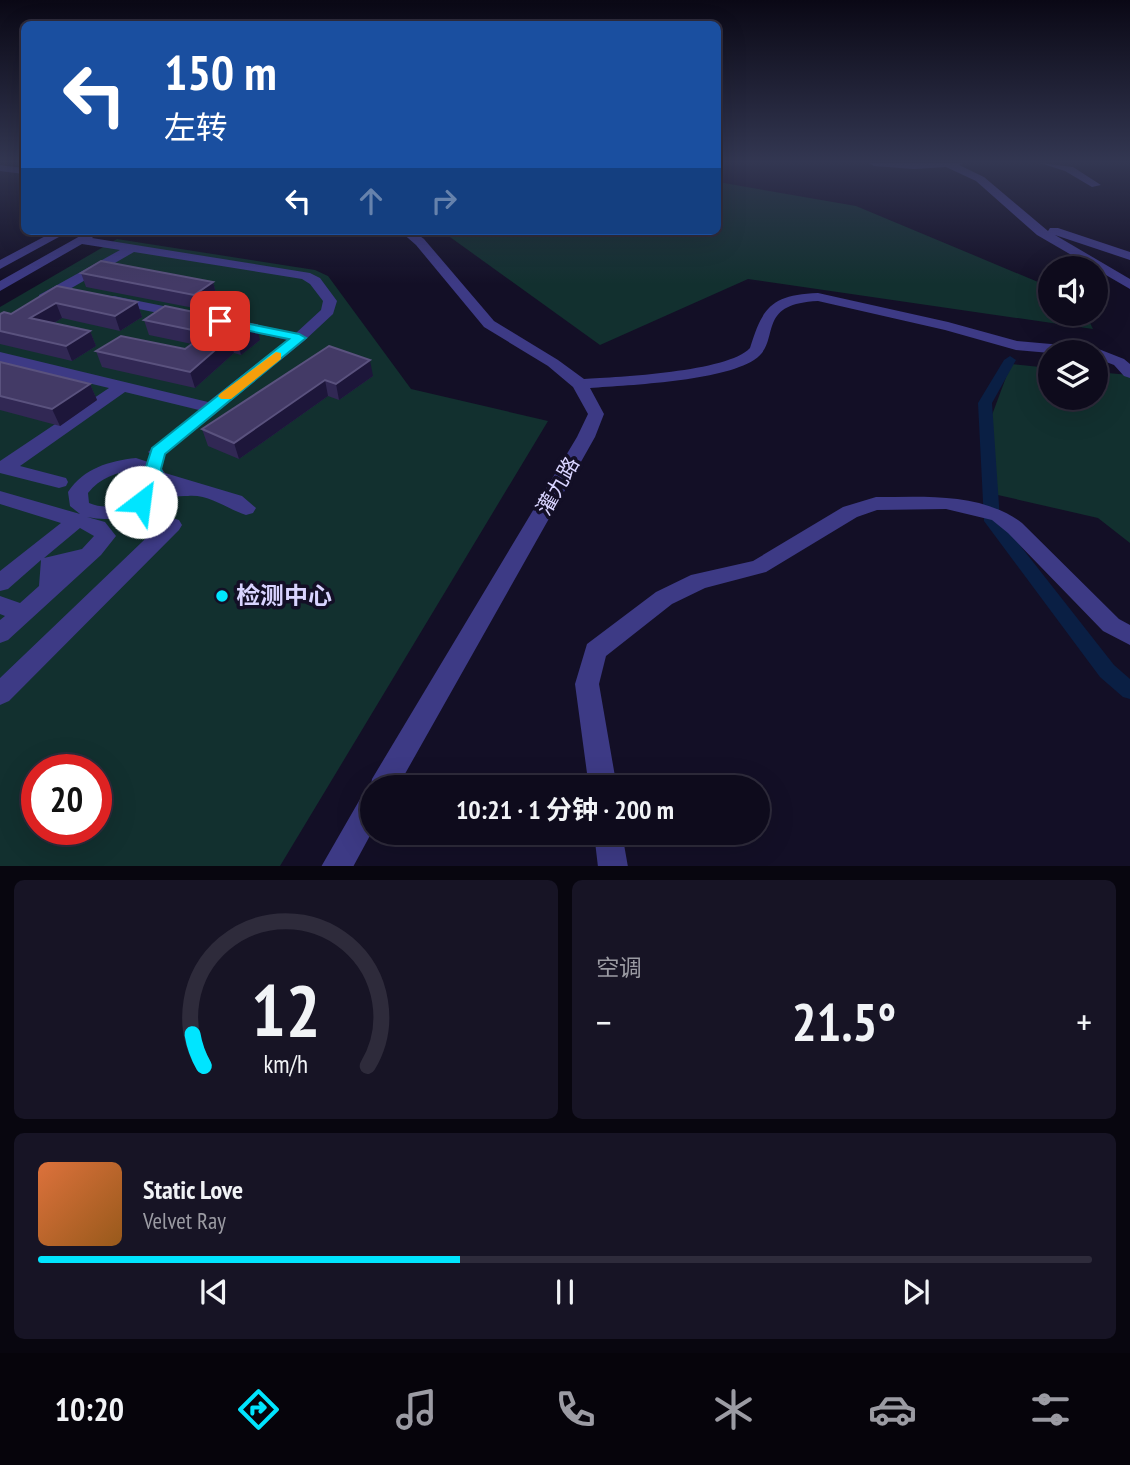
<!DOCTYPE html>
<html lang="zh">
<meta charset="utf-8">
<style>
:root{--surface:#0e0b1c;--page:#171425;--text:#f1f3f6;--muted:#9b9ba3;--line:#2e2b3b;--accent:#00e5ff}
body{margin:0;font-family:"PT Sans Narrow","Noto Sans SC",sans-serif;background:var(--page);color:var(--text);height:100vh;display:flex;flex-direction:column;font-size:26px;white-space:nowrap}
*{box-sizing:border-box;margin:0}
p{font-size:23px;color:var(--muted)}
.icon{flex:none;width:38px;height:38px;fill:none;stroke:currentColor;stroke-width:2;stroke-linecap:round;stroke-linejoin:round}
.map{position:relative;height:866px;overflow:hidden}
.drawer{display:flex;flex-direction:column;gap:14px;padding:14px;background:#08060f;flex:1}
.drawer>*{flex:none}
.guide{position:absolute;left:21px;top:21px;width:700px;height:214px;border-radius:10px;box-shadow:0 7px 28px #0002,0 0 0 2px var(--line);background:#1a4fa0;color:#fff;overflow:hidden}
.controls{position:absolute;left:1038px;top:256px;display:grid;gap:14px}
.controls a{display:grid;place-items:center;width:70px;height:70px;border-radius:50%;background:var(--surface);box-shadow:0 7px 28px #0002,0 0 0 2px var(--line);font-size:35px}
.speed{position:absolute;left:21px;top:754px;display:flex;gap:14px;font-size:35px;font-weight:700;text-align:center}
.speed>*{display:grid;place-content:center;width:91px;height:91px;border-radius:50%;background:var(--surface);box-shadow:0 7px 28px #0002,0 0 0 2px var(--line);line-height:1}
.speed .limit{border:10px solid #d22;background:#fff;color:#111}
.pin{position:absolute;display:grid;place-items:center;width:60px;height:60px;color:#fff;margin:-30px;border-radius:14px;box-shadow:0 4px 10px #0006}
.me{position:absolute;width:77px;margin:-38px;rotate:30deg;stroke-linejoin:round;filter:drop-shadow(0 0 5px #0008)}
.turn{display:flex;align-items:center;gap:24px;height:147px;padding:0 28px;font-size:32px}
.turn .icon{width:91px;height:91px;stroke-width:2.5}
.turn b{display:block;font-size:49px;line-height:60px}
.lanes{display:flex;align-items:center;height:66px;padding:0 28px;background:#0003;justify-content:center;gap:35px;direction:ltr}
.lanes .off{opacity:.35}
.big{font-size:52px;font-weight:700;line-height:1.1}
.drawer .widget{flex:1;display:flex;flex-direction:column;justify-content:center;gap:10px;min-width:0;padding:0 24px;border-radius:10px;background:var(--page)}
.drawer .dial{align-items:center;gap:0}
.dial svg{height:182px;overflow:visible;fill:none;stroke:var(--line);stroke-width:7;stroke-linecap:round;text-anchor:middle}
.dial text{fill:var(--text);stroke:none}
.song{display:flex;align-items:center;gap:21px}
.cover{width:84px;height:84px;border-radius:10px;background:linear-gradient(135deg,hsl(20 70% 55%),hsl(30 70% 35%))}
.played{height:7px;border-radius:4px;background:linear-gradient(90deg,var(--accent) 40%,var(--line) 40%)}
.keys{display:flex;justify-content:space-around;direction:ltr}
.heat{display:flex;justify-content:space-between;align-items:center;font-size:38px;direction:ltr}
.drawer .tiles{flex:1;display:grid;gap:14px;grid-template-columns:1fr 1fr}
.widget:last-child{grid-column:span 2}
.trip{position:absolute;left:360px;top:775px;width:410px;height:70px;border-radius:35px;background:var(--surface);box-shadow:0 7px 28px #0002,0 0 0 2px var(--line);font-weight:700;line-height:70px;text-align:center}
.tabs{display:flex;height:112px;justify-content:space-around;align-items:center;background:#06040b;color:var(--muted)}
.tabs .icon{width:49px;height:49px}
.tabs .active{color:var(--accent)}
.tabs b{font-size:32px;color:var(--text)}
.map>svg:first-child{display:block}
.green{fill:#12302f;fill-rule:evenodd}
.lines{fill:none;stroke-linecap:round;stroke-linejoin:round}
.canal{fill:#0a1f44;fill-rule:evenodd}
.minor{fill:#3d3a85;fill-rule:evenodd}
.wall{fill:#312854}
.shaded-wall{fill:#1d163a}
.building{fill:#433a66;stroke:#5a527e;stroke-width:2}
.route{fill:#00e5ff;stroke:#0095a6;stroke-width:2}
.slow{fill:#f59e0b}
.poi-dot{fill:#00e5ff;stroke:#130f26;stroke-width:2.5}
.labels{text-anchor:middle;stroke-width:7;stroke-linejoin:round;paint-order:stroke}
.street-label{font-size:21px;fill:#d9d4ff;stroke:#130f26}
.near-poi-label{font-size:24px;font-weight:bold;fill:#d9d4ff;stroke:#130f26;text-anchor:start}
</style>
<div class="map">
<svg width="1130" height="867" viewBox="0 0 1130 867">
<rect width="100%" height="100%" fill="#130f26"/>
<path class="green" d="M 718,182 L 856,206 L 1050,287 L 1050,313 L 1085,313 L 1093,329 L 748,279 L 600,345 L 443,232 L 718,231 Z
M 117,239 L 315,270 L 328,276 L 411,389 L 548,421 L 280,866 L 0,866 L 0,307 ZM 37,770 L 96,770 L 96,830 L 37,830 Z
M 1011,364 L 1050,368 L 1050,397 L 1096,397 L 1096,372 L 1130,375 L 1130,543 L 1098,518 L 998,495 L 989,423 Z"/>
<g class="lines">
<path class="canal" d="M 1010,356 L 1016,360 L 992,403 L 1000,520 L 1114,665 L 1130,679 L 1130,699 L 1123,697 L 1100,677 L 984,521 L 978,403 L 1004,360 Z"/>
<path class="minor" d="M 869,163 L 962,163 L 959,165 L 984,177 L 1048,231 L 1050,228 L 1058,228 L 1130,252 L 1130,260 L 1055,235 L 1130,279 L 1130,289 L 1037,235 L 976,181 L 946,167 L 914,169 L 874,166 Z
M 1040,163 L 1073,167 L 1101,185 L 1092,187 L 1065,171 Z
M 0,165 L 24,168 L 24,174 L 0,171 Z
M 55,231 L 70,231 L 0,269 L 0,260 Z
M 89,231 L 95,235 L 92,238 L 310,273 L 320,278 L 337,301 L 333,314 L 304,341 L 163,456 L 157,458 L 148,452 L 199,410 L 125,392 L 20,466 L 66,478 L 68,482 L 66,486 L 59,488 L 0,473 L 0,461 L 109,388 L 0,362 L 0,352 L 208,402 L 287,340 L 229,327 L 227,324 L 229,321 L 234,320 L 296,333 L 321,310 L 323,301 L 310,284 L 302,279 L 134,252 L 49,301 L 39,301 L 39,295 L 120,250 L 82,244 L 0,291 L 0,281 Z
M 400,231 L 413,231 L 424,239 L 494,321 L 558,360 L 584,379 C 618,377 728,372 750,348 C 763,306 772,295 818,293 L 948,322 L 1017,341 L 1096,348 L 1124,359 L 1130,364 L 1130,378 L 1124,376 L 1114,365 L 1096,358 L 1096,352 L 1050,353 L 1016,350 L 945,330 L 818,301 C 753,304 783,342 754,360 C 721,381 631,385 590,388 L 604,414 L 595,437 L 397,788 L 373,788 L 373,830 L 353,867 L 321,867 L 363,794 L 370,791 L 372,779 L 577,437 L 588,414 L 573,387 L 548,366 L 484,327 L 416,245 Z
M 114,296 L 183,310 L 190,314 L 183,318 L 109,303 L 109,297 Z
M 136,458 L 160,466 L 165,473 L 242,496 L 256,508 L 253,513 L 246,515 C 227,509 209,494 188,496 C 179,496 163,497 155,501 C 131,514 117,523 87,517 L 105,522 L 116,536 L 101,555 L 8,640 L 0,643 L 0,620 L 5,616 L 0,614 L 0,596 L 20,603 L 39,586 L 41,560 L 8,589 L 0,591 L 0,571 L 61,523 L 0,504 L 0,491 L 80,514 L 70,506 L 68,492 C 84,468 109,461 136,458 ZM 135,470 L 149,477 C 142,501 112,513 89,503 L 88,493 C 100,478 116,472 135,470 ZM 80,528 L 94,536 L 82,549 L 44,558 Z
M 876,497 C 925,497 981,492 1022,523 L 1119,619 L 1130,625 L 1130,645 L 1103,631 L 1008,533 L 992,520 L 946,509 L 877,510 L 857,517 L 766,572 L 705,588 L 672,604 L 606,656 L 599,684 L 617,788 L 589,788 L 575,684 L 587,644 L 656,592 L 691,575 L 753,561 L 843,507 Z
M 172,518 L 179,520 L 182,525 L 179,530 L 9,701 L 0,705 L 0,678 L 165,520 Z
M 594,833 L 622,833 L 628,867 L 598,867 Z"/>
</g>
<path class="wall" d="M 81,273 L 213,282 L 217,297 L 199,309 L 86,287 Z
M 57,286 L 137,302 L 142,317 L 120,331 L 62,318 L 54,323 L 90,331 L 96,346 L 72,361 L 0,344 L 0,314 L 11,314 Z
M 144,320 L 260,340 L 241,355 L 234,353 L 195,388 L 102,367 L 96,351 L 185,349 L 192,344 L 149,335 Z
M 329,346 L 373,376 L 339,400 L 328,396 L 239,459 L 208,446 L 202,429 Z
M 0,362 L 90,384 L 97,400 L 60,426 L 0,410 Z"/>
<path class="shaded-wall" d="M 213,282 L 217,297 L 199,309 L 194,295 Z
M 137,302 L 142,317 L 120,331 L 115,316 Z
M 56,303 L 62,318 L 37,333 L 30,318 Z
M 256,325 L 260,340 L 241,355 L 237,339 Z
M 90,331 L 96,346 L 72,361 L 66,346 Z
M 229,338 L 234,353 L 195,388 L 190,372 Z
M 370,360 L 373,376 L 339,400 L 336,384 Z
M 325,380 L 328,396 L 239,459 L 234,443 Z
M 90,384 L 97,400 L 60,426 L 52,409 Z"/>
<path class="building" d="M 101,261 L 213,282 L 194,295 L 81,273 Z
M 57,286 L 137,302 L 115,316 L 56,303 L 30,318 L 90,331 L 66,346 L 0,331 L 0,314 L 4,312 L 11,314 Z
M 165,306 L 256,325 L 237,339 L 229,338 L 190,372 L 96,351 L 121,336 L 185,349 L 207,333 L 144,320 Z
M 329,346 L 370,360 L 336,384 L 325,380 L 234,443 L 202,429 Z
M 0,362 L 90,384 L 52,409 L 0,396 Z"/>
<linearGradient id="sky" x2="0" y2="1"><stop stop-color="#0a0815"/><stop offset="0.57" stop-color="#333752"/><stop offset="1" stop-color="#333752" stop-opacity="0"/></linearGradient>
<rect width="1130" height="284" fill="url(#sky)"/>
<path class="route" d="M 220,318 L 299,334 L 306,338 L 165,454 L 161,469 L 166,483 L 147,506 L 135,506 L 132,502 L 149,482 L 145,470 L 152,448 L 289,339 L 215,324 L 215,319 Z"/>
<path class="slow" d="M 276,352 L 281,353 L 281,359 L 231,399 L 221,399 L 218,396 L 221,393 Z"/>
<circle class="poi-dot" cx="222" cy="596" r="7"/>
<g class="labels">
<g class="street-label">
<text transform="translate(558 486) rotate(-60)" y="7">灌九路</text>
</g>
<g class="near-poi-label">
<text x="236" y="604">检测中心</text>
</g>
</g>
</svg>
<div class="controls">
<a><svg class="icon" aria-label="sound" viewBox="0 0 24 24"><path d="M4 9h4l5-4v14l-5-4H4zM17 9q2 3 0 6"/></svg></a>
<a><svg class="icon" aria-label="layers" viewBox="0 0 24 24"><path d="M12 4l9 5-9 5-9-5zM3 14l9 5 9-5"/></svg></a>
</div>
<div class="speed"><div class="limit">20</div></div>
<div class="pin" style="left:220px;top:321px;background:#d93025"><svg class="icon" aria-label="arrive" viewBox="0 0 24 24"><path d="M6 21V4h12l-3 4 3 4H6"/></svg></div>
<svg class="me" style="left:141px;top:502px" viewBox="-20 -20 40 40"><circle r="19" fill="#fff"/><path d="M0-13L10 11 0 6-10 11z" fill="#00e5ff"/></svg>
<div class="trip">10:21 · 1 分钟 · 200 m</div>
<div class="guide">
<div class="turn"><svg class="icon" aria-label="left" viewBox="0 0 24 24"><path d="M17 20v-9H6M10 6l-5 5 5 5"/></svg><div><b>150 m</b>左转</div></div>
<div class="lanes"><svg class="icon" aria-label="left" viewBox="0 0 24 24"><path d="M17 20v-9H6M10 6l-5 5 5 5"/></svg><svg class="icon off" aria-label="ahead" viewBox="0 0 24 24"><path d="M12 20V5M6 11l6-6 6 6"/></svg><svg class="icon off" aria-label="right" viewBox="0 0 24 24"><path d="M7 20v-9h11M14 6l5 5-5 5"/></svg></div>
</div>
</div>
<section class="drawer">
<div class="tiles">
<div class="widget dial"><svg viewBox="0 0 100 80">
<path d="M14 69A42 42 0 1 1 86 69"/>
<path d="M14 69A42 42 0 0 1 9 55" stroke="#00e5ff"/>
<text x="50" y="56" font-size="32" font-weight="700">12</text>
<text x="50" y="72" font-size="11">km/h</text>
</svg></div>
<div class="widget"><p>空调</p>
<div class="heat"><a>−</a><b class="big">21.5°</b><a>+</a></div>
</div>
<div class="widget">
<div class="song"><i class="cover"></i><div><b>Static Love</b><p>Velvet Ray</p></div></div>
<div class="played"></div>
<div class="keys"><svg class="icon" aria-label="previous" viewBox="0 0 24 24"><path d="M18 5L8 12l10 7zM5 5v14"/></svg><svg class="icon" aria-label="pause" viewBox="0 0 24 24"><path d="M8 5v14M16 5v14"/></svg><svg class="icon" aria-label="next" viewBox="0 0 24 24"><path d="M6 5l10 7-10 7zM19 5v14"/></svg></div>
</div>
</div>
</section>
<nav class="tabs">
<b>10:20</b>
<svg class="icon active" aria-label="directions" viewBox="0 0 24 24"><path d="M12 3l9 9-9 9-9-9zM9 14v-3h6M13 9l2 2-2 2"/></svg>
<svg class="icon" aria-label="music" viewBox="0 0 24 24"><path d="M9 18V5l10-2v13"/><circle cx="6" cy="18" r="3"/><circle cx="16" cy="16" r="3"/></svg>
<svg class="icon" aria-label="phone" viewBox="0 0 24 24"><path d="M5 4h4l2 5-3 2q2 4 5 5l2-3 5 2v4C11 20 4 13 5 4z"/></svg>
<svg class="icon" aria-label="climate" viewBox="0 0 24 24"><path d="M12 3v18M4 7l16 10M4 17L20 7"/></svg>
<svg class="icon" aria-label="car" viewBox="0 0 24 24"><path d="M5 17H2v-5l4-1 3-4h7l3 4 3 1v5h-3M9 17h6M6 11h13"/><circle cx="7" cy="17" r="2"/><circle cx="17" cy="17" r="2"/></svg>
<svg class="icon" aria-label="filters" viewBox="0 0 24 24"><path d="M4 7h16M4 17h16"/><circle cx="9" cy="7" r="2"/><circle cx="15" cy="17" r="2"/></svg>
</nav>
